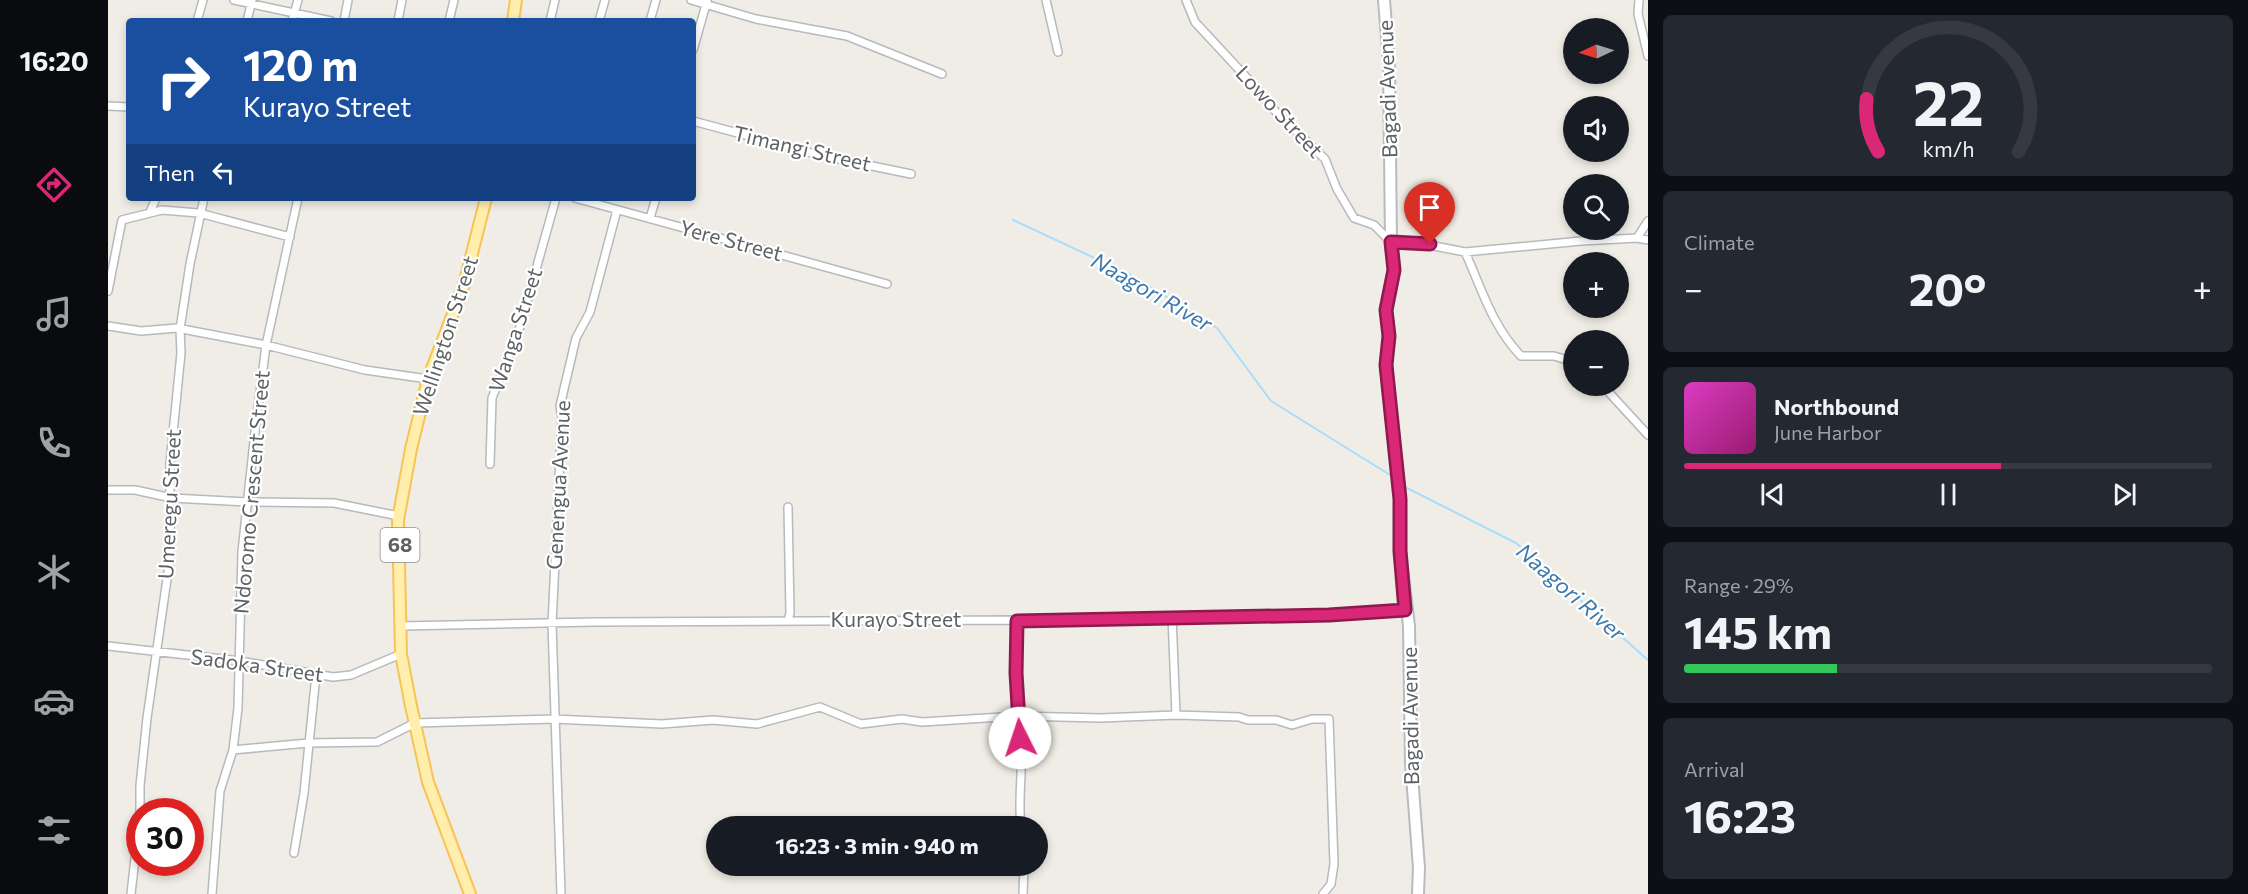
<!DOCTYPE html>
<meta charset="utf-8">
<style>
:root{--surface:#171b24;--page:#242831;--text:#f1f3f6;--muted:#9ea1a6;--line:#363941;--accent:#db2777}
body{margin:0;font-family:Commissioner,sans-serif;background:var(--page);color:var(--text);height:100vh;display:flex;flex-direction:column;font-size:22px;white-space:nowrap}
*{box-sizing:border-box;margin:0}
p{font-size:20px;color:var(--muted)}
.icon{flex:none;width:33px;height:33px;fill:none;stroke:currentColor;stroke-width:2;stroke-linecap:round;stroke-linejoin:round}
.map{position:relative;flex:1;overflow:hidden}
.drawer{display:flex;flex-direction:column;gap:15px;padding:15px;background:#0d0f14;width:600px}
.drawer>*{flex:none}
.guide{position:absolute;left:18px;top:18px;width:570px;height:183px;border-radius:6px;box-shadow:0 3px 9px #0003;background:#1a4fa0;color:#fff;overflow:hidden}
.needle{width:39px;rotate:266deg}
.buttons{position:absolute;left:1455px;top:18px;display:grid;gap:12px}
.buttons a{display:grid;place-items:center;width:66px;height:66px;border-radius:50%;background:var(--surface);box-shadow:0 3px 9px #0003;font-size:30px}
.speed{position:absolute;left:18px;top:798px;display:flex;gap:12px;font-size:30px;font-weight:700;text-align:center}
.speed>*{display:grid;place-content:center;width:78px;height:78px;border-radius:50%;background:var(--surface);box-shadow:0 3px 9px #0003;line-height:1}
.speed .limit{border:9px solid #d22;background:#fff;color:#111}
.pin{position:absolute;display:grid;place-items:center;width:51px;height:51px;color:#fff;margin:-62px -26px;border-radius:50% 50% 50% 0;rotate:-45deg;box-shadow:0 0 6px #0007}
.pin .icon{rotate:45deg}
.me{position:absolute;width:66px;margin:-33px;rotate:356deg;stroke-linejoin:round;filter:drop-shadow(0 0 4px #0008)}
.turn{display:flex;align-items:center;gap:21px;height:126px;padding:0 18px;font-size:27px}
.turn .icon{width:78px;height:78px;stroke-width:2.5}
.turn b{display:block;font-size:42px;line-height:51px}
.then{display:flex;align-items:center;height:57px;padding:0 18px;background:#0003;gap:12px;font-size:22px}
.big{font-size:45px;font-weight:700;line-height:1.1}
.drawer .widget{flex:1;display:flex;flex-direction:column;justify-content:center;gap:9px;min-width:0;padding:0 21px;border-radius:9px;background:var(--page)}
.drawer .dial{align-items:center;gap:0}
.dial svg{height:156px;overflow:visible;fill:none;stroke:var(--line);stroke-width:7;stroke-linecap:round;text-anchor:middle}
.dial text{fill:var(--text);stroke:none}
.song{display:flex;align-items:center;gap:18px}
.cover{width:72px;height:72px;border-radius:9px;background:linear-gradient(135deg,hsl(310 70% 55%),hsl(320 70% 35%))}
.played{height:6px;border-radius:3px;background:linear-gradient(90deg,var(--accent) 60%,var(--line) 60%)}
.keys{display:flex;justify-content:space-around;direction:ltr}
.heat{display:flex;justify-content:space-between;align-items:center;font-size:33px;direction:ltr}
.charge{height:9px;border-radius:4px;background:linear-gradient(90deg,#34c759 29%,var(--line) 0)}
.trip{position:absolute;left:598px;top:816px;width:342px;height:60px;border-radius:30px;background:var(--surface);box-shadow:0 3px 9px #0003;font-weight:700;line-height:60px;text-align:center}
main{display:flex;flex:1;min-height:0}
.tab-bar{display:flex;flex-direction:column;width:108px;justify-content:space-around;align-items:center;background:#090b0e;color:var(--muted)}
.tab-bar .icon{width:42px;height:42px}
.tab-bar .active{color:var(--accent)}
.tab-bar b{font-size:27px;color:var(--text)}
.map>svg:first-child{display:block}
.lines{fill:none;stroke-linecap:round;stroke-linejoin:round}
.stream{stroke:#a7ddff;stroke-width:2}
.street-casing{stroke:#b6b9bd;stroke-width:10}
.secondary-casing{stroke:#b7bbc0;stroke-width:14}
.primary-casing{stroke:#f7c358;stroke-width:14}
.street{stroke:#fff;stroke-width:7}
.secondary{stroke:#fff;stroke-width:10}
.primary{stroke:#ffeeac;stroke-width:10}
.route-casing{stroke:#8e194d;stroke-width:15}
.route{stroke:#db2777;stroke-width:10}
.labels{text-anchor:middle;stroke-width:4.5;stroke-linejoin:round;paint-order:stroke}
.shield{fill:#fff;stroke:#8e9195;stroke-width:1.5}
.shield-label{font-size:20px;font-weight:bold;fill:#5d6267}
.street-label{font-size:21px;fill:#5d6267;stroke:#fff}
.water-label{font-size:22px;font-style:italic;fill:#3c79ad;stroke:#fff}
</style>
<main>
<nav class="tab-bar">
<b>16:20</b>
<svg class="icon active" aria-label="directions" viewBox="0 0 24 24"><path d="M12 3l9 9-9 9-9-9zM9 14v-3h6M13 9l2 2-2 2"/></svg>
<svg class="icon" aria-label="music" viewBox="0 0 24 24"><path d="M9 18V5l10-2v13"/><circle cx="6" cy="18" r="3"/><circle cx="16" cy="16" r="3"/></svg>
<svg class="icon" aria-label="phone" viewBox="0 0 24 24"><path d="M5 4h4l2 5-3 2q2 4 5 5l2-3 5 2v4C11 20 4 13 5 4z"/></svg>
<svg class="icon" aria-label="climate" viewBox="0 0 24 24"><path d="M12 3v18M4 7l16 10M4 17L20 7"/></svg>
<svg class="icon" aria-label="car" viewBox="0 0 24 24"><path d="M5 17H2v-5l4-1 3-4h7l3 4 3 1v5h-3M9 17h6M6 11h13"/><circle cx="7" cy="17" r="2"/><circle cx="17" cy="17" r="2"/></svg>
<svg class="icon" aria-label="filters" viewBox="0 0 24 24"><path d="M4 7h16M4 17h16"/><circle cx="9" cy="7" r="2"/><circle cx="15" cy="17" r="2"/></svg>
</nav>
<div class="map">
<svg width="1540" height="894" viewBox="0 0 1540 894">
<rect width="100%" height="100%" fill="#f0ede6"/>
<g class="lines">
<path class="stream" d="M 905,220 L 1021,274 L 1109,328 L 1163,401 L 1287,478
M 1295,486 L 1408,543 L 1540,660"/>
<defs>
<path id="street" d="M 126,0 L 223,21
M 583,0 L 648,19 L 739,36 L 834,74
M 938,0 L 950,52
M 1078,0 L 1087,22 L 1151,91 L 1160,104 L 1217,159 L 1229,189 L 1246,218 L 1266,225 L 1283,242 L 1321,245 L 1357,252 L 1473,241 L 1529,238 L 1540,240
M 1531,0 L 1530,14 L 1540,56
M 89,21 L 95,0
M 139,21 L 144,0
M 184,21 L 190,0
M 236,21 L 240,0
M 290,21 L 294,0
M 341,21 L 346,0
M 442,21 L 447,0
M 491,21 L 497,0
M 542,21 L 548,0
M 585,50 L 599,1
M 0,106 L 21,107
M 585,121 L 711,155 L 803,174
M 467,198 L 779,284
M 42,212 L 48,198
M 542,218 L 548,198
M 1529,238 L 1540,221
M 1357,252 C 1374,289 1384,326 1413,356 L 1446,356 L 1466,362
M 0,291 L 14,220 L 54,210 L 91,213 L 182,237
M 0,326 L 33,331 L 69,328 L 158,345 L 257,370 L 320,379
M 1495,386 L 1540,435
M 382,464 L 384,398 L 411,330 L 448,198
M 0,490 L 27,490 L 64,498 L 139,502 L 226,503 L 291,516
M 909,620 C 908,666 911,711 913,757 C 914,781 910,801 913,826
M 680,621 L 682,613 L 680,507
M 293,626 L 487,622 L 909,620 L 1221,615 L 1297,610
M 0,646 L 132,661 L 225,677 L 243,675 L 293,654
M 1068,715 L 1131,717 L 1140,720 L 1168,720 L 1184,725 L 1204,719 L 1221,719 L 1226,864 L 1223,884 L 1215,894
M 125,750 L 200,743 L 269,742 L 307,723 L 446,719 L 554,724 L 605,720 L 649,724 L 712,707 L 753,724 L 794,719 L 814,722 L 910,716 L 992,718 L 1068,715 L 1064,616
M 32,812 L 32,786 L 39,718 L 62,558 L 62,463 L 73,353 L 72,329 L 82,264 L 96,198
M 186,853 L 196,793 L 208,675
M 23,894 L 32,814
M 104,894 L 112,791 L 125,750 L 130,708 L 134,552 L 147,432 L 158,345 L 190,198
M 453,894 L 444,624 L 454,417 L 452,406 L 468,338 L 482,312 L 509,210
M 915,894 L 916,866"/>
<path id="secondary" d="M 1276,0 L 1281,63 L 1283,242 L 1286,270 L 1278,310 L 1281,336 L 1278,365 L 1292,499 L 1292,551 L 1301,626 L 1303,762 L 1311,868 L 1310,894"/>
<path id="primary" d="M 405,21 L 408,0
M 362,894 L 320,782 L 303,706 L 293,654 L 290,520 L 303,449 L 320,379 L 356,285 L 378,198"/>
</defs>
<use href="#street" class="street-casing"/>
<use href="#secondary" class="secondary-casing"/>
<use href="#primary" class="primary-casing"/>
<use href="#street" class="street"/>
<use href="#secondary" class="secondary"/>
<use href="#primary" class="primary"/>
</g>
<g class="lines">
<defs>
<path id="route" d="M 912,738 L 908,673 L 909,621 L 1221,615 L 1297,610 L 1292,551 L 1292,499 L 1278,365 L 1281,336 L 1278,310 L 1286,270 L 1283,242 L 1322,244"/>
</defs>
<use href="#route" class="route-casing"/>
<use href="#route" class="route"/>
</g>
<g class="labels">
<rect class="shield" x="272.5" y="528" width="39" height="34" rx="4.5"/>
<g class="shield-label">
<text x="292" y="552">68</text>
</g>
<g class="street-label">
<text transform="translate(1280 89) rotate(-92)" y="7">Bagadi Avenue</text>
<text transform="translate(1171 112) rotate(47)" y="7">Lowo Street</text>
<text transform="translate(694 149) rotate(13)" y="7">Timangi Street</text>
<text transform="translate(623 241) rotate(15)" y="7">Yere Street</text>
<text transform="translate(408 330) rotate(-72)" y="7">Wanga Street</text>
<text transform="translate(338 336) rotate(-72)" y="7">Wellington Street</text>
<text transform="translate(451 485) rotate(-87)" y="7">Genengua Avenue</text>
<text transform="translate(144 492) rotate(-85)" y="7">Ndoromo Crescent Street</text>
<text transform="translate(62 504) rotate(-87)" y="7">Umeregu Street</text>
<text x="788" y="627">Kurayo Street</text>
<text transform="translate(149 666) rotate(8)" y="7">Sadoka Street</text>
<text transform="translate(1303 716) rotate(-91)" y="7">Bagadi Avenue</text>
</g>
<g class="water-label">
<text transform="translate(1044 292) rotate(30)" y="8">Naagori River</text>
<text transform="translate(1463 592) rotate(41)" y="8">Naagori River</text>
</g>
</g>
</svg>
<div class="buttons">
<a><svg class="needle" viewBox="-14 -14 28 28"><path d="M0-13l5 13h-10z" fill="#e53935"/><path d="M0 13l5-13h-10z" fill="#9ea1a6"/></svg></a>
<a><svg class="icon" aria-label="sound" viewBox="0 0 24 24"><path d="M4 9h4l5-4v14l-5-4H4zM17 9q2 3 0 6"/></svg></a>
<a><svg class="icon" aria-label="search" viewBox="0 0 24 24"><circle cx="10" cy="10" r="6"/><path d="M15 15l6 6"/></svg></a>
<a>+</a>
<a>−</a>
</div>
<div class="speed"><div class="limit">30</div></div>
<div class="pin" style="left:1322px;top:244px;background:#d93025"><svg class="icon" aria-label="arrive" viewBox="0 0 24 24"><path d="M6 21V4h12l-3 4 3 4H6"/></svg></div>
<svg class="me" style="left:912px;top:738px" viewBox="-20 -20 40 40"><circle r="19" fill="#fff"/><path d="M0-13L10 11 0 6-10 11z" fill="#db2777"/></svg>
<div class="trip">16:23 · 3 min · 940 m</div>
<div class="guide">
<div class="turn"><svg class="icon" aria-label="right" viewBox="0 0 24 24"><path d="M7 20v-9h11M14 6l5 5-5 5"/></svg><div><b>120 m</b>Kurayo Street</div></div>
<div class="then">Then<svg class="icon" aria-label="left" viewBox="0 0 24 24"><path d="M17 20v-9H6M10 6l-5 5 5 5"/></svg></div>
</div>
</div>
<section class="drawer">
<div class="widget dial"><svg viewBox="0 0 100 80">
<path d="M14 69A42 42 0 1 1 86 69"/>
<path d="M14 69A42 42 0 0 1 8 42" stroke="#db2777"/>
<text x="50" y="56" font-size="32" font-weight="700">22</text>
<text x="50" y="72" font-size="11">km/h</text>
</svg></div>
<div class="widget"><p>Climate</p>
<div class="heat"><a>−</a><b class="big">20°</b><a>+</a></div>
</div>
<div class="widget">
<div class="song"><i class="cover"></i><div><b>Northbound</b><p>June Harbor</p></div></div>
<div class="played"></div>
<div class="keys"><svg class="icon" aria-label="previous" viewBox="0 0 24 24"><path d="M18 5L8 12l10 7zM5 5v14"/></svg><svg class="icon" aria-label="pause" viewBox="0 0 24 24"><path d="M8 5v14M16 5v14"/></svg><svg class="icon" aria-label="next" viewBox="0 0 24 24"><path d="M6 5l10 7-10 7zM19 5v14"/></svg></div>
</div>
<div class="widget"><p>Range · 29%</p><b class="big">145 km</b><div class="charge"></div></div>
<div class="widget"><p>Arrival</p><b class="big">16:23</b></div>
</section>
</main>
